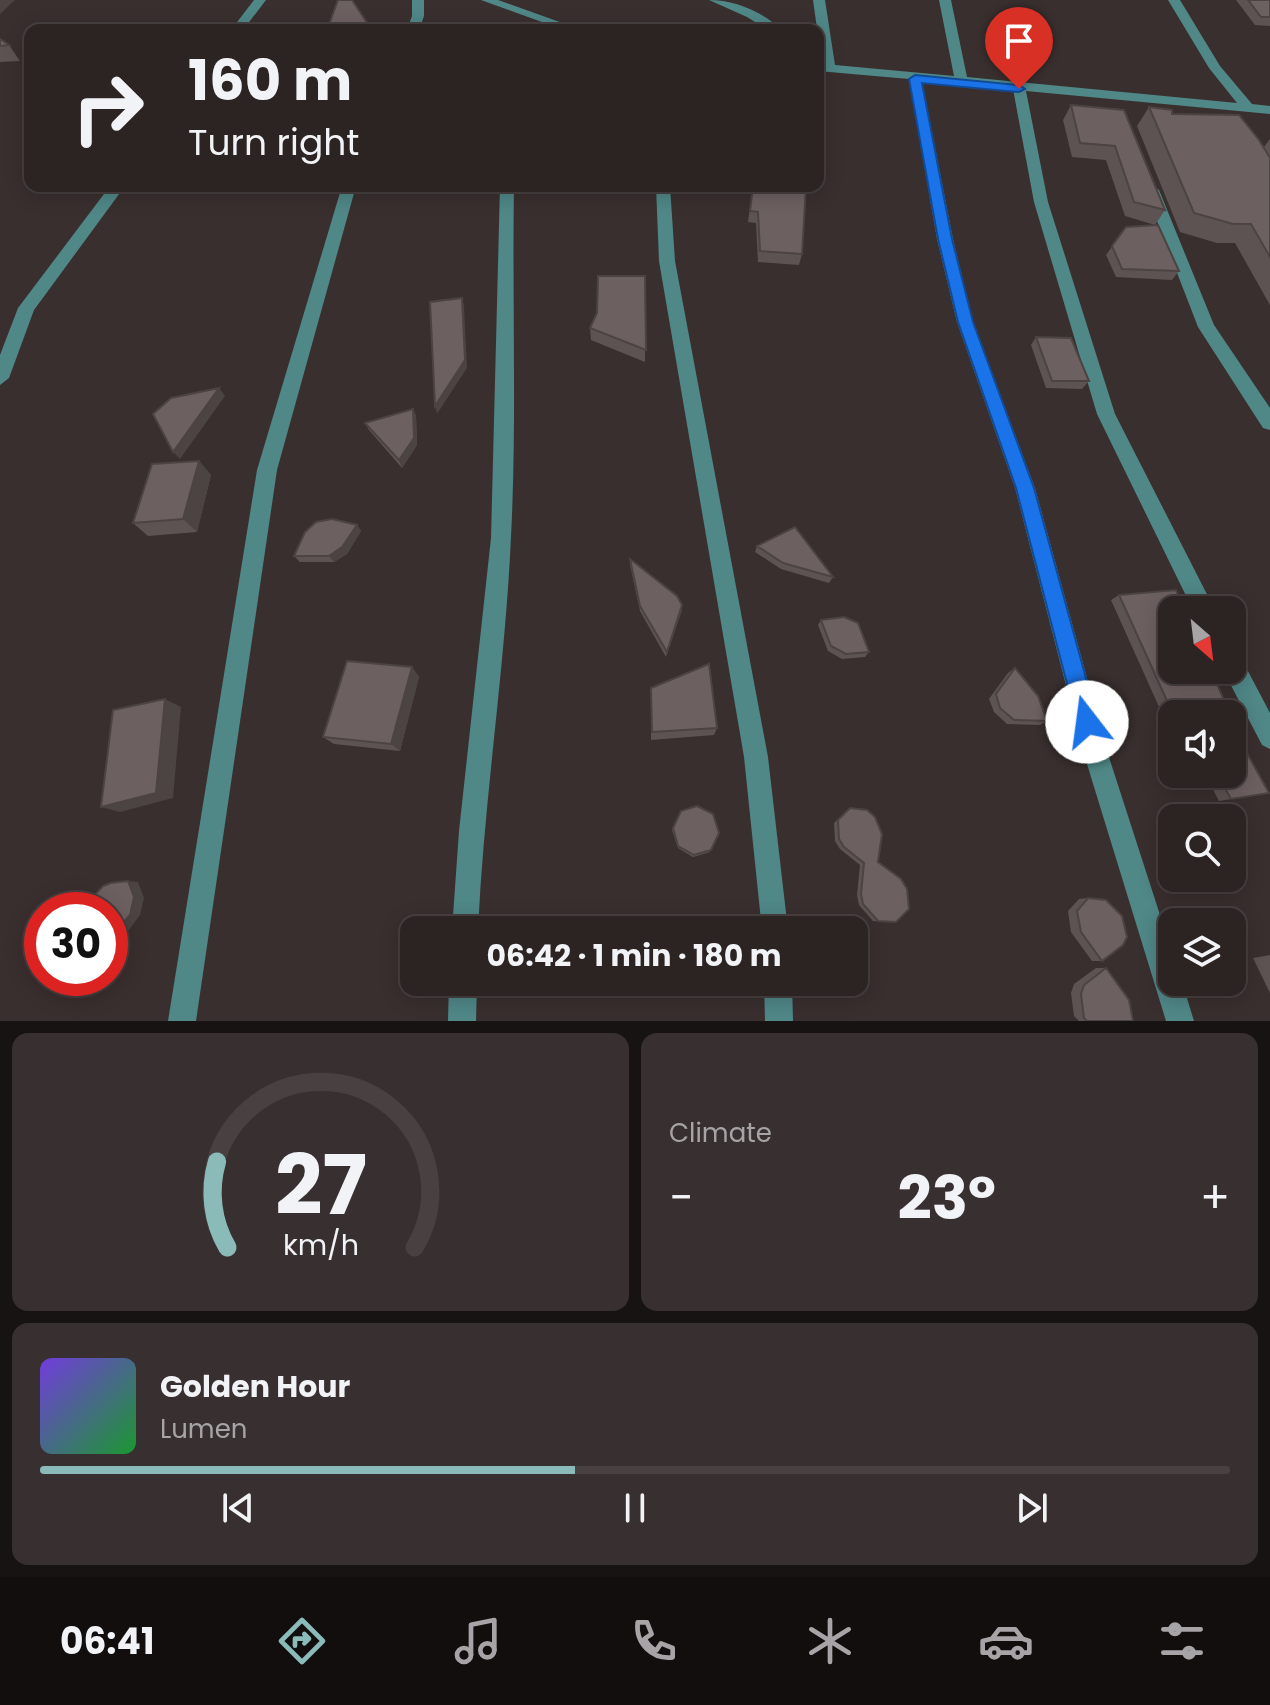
<!DOCTYPE html>
<meta charset="utf-8">
<style>
:root{--surface:#2c2323;--page:#382f30;--text:#f1f3f6;--muted:#a6a4a6;--line:#484041;--accent:#8bbbb9}
body{margin:0;font-family:Poppins,sans-serif;background:var(--page);color:var(--text);height:100vh;display:flex;flex-direction:column;font-size:30px;white-space:nowrap}
*{box-sizing:border-box;margin:0}
p{font-size:26px;color:var(--muted)}
.icon{flex:none;width:44px;height:44px;fill:none;stroke:currentColor;stroke-width:2;stroke-linecap:round;stroke-linejoin:round}
.map{position:relative;height:1021px;overflow:hidden}
.side{display:flex;flex-direction:column;gap:12px;padding:12px;background:#181313;flex:1}
.side>*{flex:none}
.top-card{position:absolute;left:24px;top:24px;width:800px;height:168px;border-radius:16px;box-shadow:0 4px 20px #0003,0 0 0 2px var(--line);background:#2c2323;color:var(--text);overflow:hidden}
.needle{width:52px;rotate:152deg}
.tools{position:absolute;left:1158px;top:596px;display:grid;gap:16px}
.tools a{display:grid;place-items:center;width:88px;height:88px;border-radius:16px;background:var(--surface);box-shadow:0 4px 20px #0003,0 0 0 2px var(--line);font-size:40px}
.speed{position:absolute;left:24px;top:892px;display:flex;gap:16px;font-size:40px;font-weight:700;text-align:center}
.speed>*{display:grid;place-content:center;width:104px;height:104px;border-radius:50%;background:var(--surface);box-shadow:0 4px 20px #0003,0 0 0 2px var(--line);line-height:1}
.speed .limit{border:12px solid #d22;background:#fff;color:#111}
.pin{position:absolute;display:grid;place-items:center;width:68px;height:68px;color:#fff;margin:-82px -34px;border-radius:50% 50% 50% 0;rotate:-45deg;box-shadow:0 0 8px #0007}
.pin .icon{rotate:45deg}
.me{position:absolute;width:88px;margin:-44px;rotate:345deg;stroke-linejoin:round;filter:drop-shadow(0 0 6px #0008)}
.turn{display:flex;align-items:center;gap:28px;height:168px;padding:0 32px;font-size:36px}
.turn .icon{width:104px;height:104px;stroke-width:2.5}
.turn b{display:block;font-size:56px;line-height:68px}
.big{font-size:60px;font-weight:700;line-height:1.1}
.side .card{flex:1;display:flex;flex-direction:column;justify-content:center;gap:12px;min-width:0;padding:0 28px;border-radius:16px;background:var(--page)}
.side .dial{align-items:center;gap:0}
.dial svg{height:208px;overflow:visible;fill:none;stroke:var(--line);stroke-width:7;stroke-linecap:round;text-anchor:middle}
.dial text{fill:var(--text);stroke:none}
.song{display:flex;align-items:center;gap:24px}
.cover{width:96px;height:96px;border-radius:12px;background:linear-gradient(135deg,hsl(260 70% 55%),hsl(130 70% 35%))}
.played{height:8px;border-radius:4px;background:linear-gradient(90deg,var(--accent) 45%,var(--line) 45%)}
.keys{display:flex;justify-content:space-around;direction:ltr}
.heat{display:flex;justify-content:space-between;align-items:center;font-size:44px;direction:ltr}
.side .tiles{flex:1;display:grid;gap:12px;grid-template-columns:1fr 1fr}
.card:last-child{grid-column:span 2}
.trip{position:absolute;left:400px;top:916px;width:468px;height:80px;border-radius:16px;background:var(--surface);box-shadow:0 4px 20px #0003,0 0 0 2px var(--line);font-weight:700;line-height:80px;text-align:center}
.tabs{display:flex;height:128px;justify-content:space-around;align-items:center;background:#120e0e;color:var(--muted)}
.tabs .icon{width:56px;height:56px}
.tabs .on{color:var(--accent)}
.tabs b{font-size:36px;color:var(--text)}
.map>svg:first-child{display:block}
.lines{fill:none;stroke-linecap:round;stroke-linejoin:round}
.minor{fill:#508787;fill-rule:evenodd}
.wall{fill:#5e5353}
.shaded-wall{fill:#4c4343}
.building{fill:#6d6060;stroke:#4c4343;stroke-width:2}
.route{fill:#1a73e8;stroke:#114b97;stroke-width:2}
</style>
<div class="map">
<svg width="1270" height="1021" viewBox="0 0 1270 1021">
<rect width="100%" height="100%" fill="#3a2f2f"/>
<g class="lines">
<path class="minor" d="M 254,0 L 266,0 L 243,30 L 231,30 Z
M 412,0 L 424,0 L 424,16 L 419,30 L 407,30 L 412,16 Z
M 481,0 L 498,0 L 582,30 L 564,30 Z
M 709,0 C 735,0 763,12 782,30 L 768,30 L 747,17 Z
M 813,0 L 825,0 L 835,65 L 954,76 L 939,0 L 951,0 L 967,77 L 1237,103 L 1209,68 L 1168,0 L 1180,0 L 1220,66 L 1252,104 L 1270,106 L 1270,114 L 1026,91 L 1048,202 L 1115,414 L 1215,610 L 1193,610 L 1097,414 L 1034,202 L 1013,89 L 922,81 L 953,239 L 973,322 L 1035,488 L 1107,751 L 1172,952 L 1172,982 L 1182,982 L 1194,1021 L 1166,1021 L 1083,751 L 1015,488 L 957,322 L 937,239 L 909,79 L 818,71 L 818,63 L 822,64 Z
M 1152,185 L 1159,190 L 1214,325 L 1270,408 L 1270,430 L 1263,428 L 1198,327 L 1145,190 Z
M 110,186 L 125,186 L 34,310 L 9,378 L 0,385 L 0,355 L 18,308 Z
M 342,186 L 356,186 L 277,470 L 196,1021 L 168,1021 L 257,470 Z
M 500,186 L 514,186 C 512,303 517,420 511,537 C 505,669 484,799 478,930 L 452,930 L 459,831 L 491,538 Z
M 656,186 L 670,186 L 675,261 L 768,757 L 788,930 L 762,930 L 744,757 L 659,261 Z
M 1232,653 L 1240,656 L 1270,713 L 1270,749 L 1262,745 L 1223,670 L 1232,670 Z
M 449,982 L 477,982 L 476,1021 L 448,1021 Z
M 764,982 L 792,982 L 793,1021 L 765,1021 Z"/>
</g>
<path class="wall" d="M 1236,0 L 1270,0 L 1270,26 L 1255,25 Z
M 0,39 L 9,45 L 20,61 L 0,62 Z
M 1071,105 L 1124,110 L 1165,210 L 1155,225 L 1125,216 L 1106,160 L 1072,157 L 1063,120 Z
M 1149,107 L 1172,114 L 1264,147 L 1270,139 L 1270,305 L 1235,243 L 1217,243 L 1180,232 L 1137,126 Z
M 753,186 L 802,254 L 799,265 L 758,262 L 756,223 L 748,222 Z
M 1126,227 L 1179,271 L 1172,280 L 1116,277 L 1106,255 Z
M 645,276 L 645,362 L 591,340 L 590,328 Z
M 1036,337 L 1089,381 L 1082,389 L 1046,388 L 1031,345 Z
M 413,409 L 416,416 L 417,445 L 402,468 L 369,430 L 365,423 Z
M 199,461 L 211,475 L 197,532 L 148,536 L 133,523 Z
M 357,525 L 361,531 L 347,554 L 334,562 L 300,562 L 294,556 Z
M 757,546 L 833,577 L 829,583 L 781,569 L 755,552 Z
M 630,559 L 682,605 L 666,657 L 640,611 L 630,565 Z
M 1119,595 L 1228,709 L 1224,711 L 1225,714 L 1172,714 L 1172,717 L 1164,718 L 1111,600 Z
M 821,620 L 869,652 L 865,657 L 842,659 L 828,651 L 818,625 Z
M 412,667 L 419,677 L 400,751 L 334,744 L 323,737 Z
M 1015,668 L 1047,721 L 1040,725 L 1007,724 L 994,712 L 989,699 L 1008,673 Z
M 651,688 L 717,728 L 714,735 L 651,740 Z
M 1205,774 L 1232,774 L 1269,793 L 1219,801 Z
M 850,808 L 878,862 L 896,922 L 873,921 L 859,905 L 857,895 L 860,865 L 840,849 L 835,841 L 834,823 Z
M 681,811 L 710,852 L 693,857 L 678,848 L 672,830 Z
M 1088,898 L 1102,961 L 1092,961 L 1071,932 L 1068,911 L 1079,899 Z
M 1270,955 L 1270,993 L 1253,958 Z
M 1096,968 L 1106,968 L 1133,1021 L 1079,1021 L 1074,1016 L 1071,993 L 1074,984 Z"/>
<path class="shaded-wall" d="M 0,0 L 15,0 L 0,14 Z
M 462,298 L 464,306 L 467,368 L 437,414 L 435,406 Z
M 219,388 L 225,396 L 180,459 L 173,452 Z
M 413,409 L 416,416 L 417,445 L 402,468 L 399,460 Z
M 199,461 L 211,475 L 197,532 L 183,519 Z
M 357,525 L 361,531 L 347,554 L 334,562 L 329,556 Z
M 682,605 L 682,611 L 666,657 L 667,652 Z
M 412,667 L 419,677 L 400,751 L 391,744 Z
M 165,699 L 181,707 L 173,798 L 120,812 L 101,807 Z
M 128,881 L 138,882 L 144,898 L 140,915 L 129,930 L 113,937 L 110,937 L 110,933 Z"/>
<path class="building" d="M 338,0 L 352,0 L 372,30 L 327,30 Z
M 1248,0 L 1270,0 L 1270,17 L 1261,17 Z
M 0,39 L 9,45 L 0,46 Z
M 1071,105 L 1124,110 L 1165,210 L 1134,202 L 1115,146 L 1080,143 Z
M 1149,107 L 1172,110 L 1172,114 L 1239,115 L 1259,140 L 1270,158 L 1270,257 L 1251,224 L 1233,224 L 1194,213 Z
M 753,186 L 806,186 L 802,254 L 760,251 L 758,212 L 750,211 Z
M 1158,225 L 1179,271 L 1122,269 L 1112,246 L 1126,227 Z
M 598,276 L 645,276 L 646,350 L 590,328 L 597,313 Z
M 462,298 L 465,360 L 435,406 L 430,302 Z
M 1036,337 L 1071,338 L 1089,381 L 1052,381 Z
M 219,388 L 173,452 L 153,414 L 171,398 Z
M 413,409 L 414,438 L 399,460 L 365,423 Z
M 199,461 L 183,519 L 133,523 L 152,464 Z
M 332,519 L 357,525 L 342,547 L 329,556 L 294,556 L 305,532 L 316,522 Z
M 795,527 L 833,577 L 783,563 L 757,546 Z
M 630,559 L 677,596 L 682,605 L 667,652 L 640,606 Z
M 1176,590 L 1184,610 L 1172,610 L 1172,670 L 1211,670 L 1228,709 L 1223,710 L 1225,714 L 1173,714 L 1119,595 Z
M 844,617 L 858,623 L 869,652 L 846,654 L 831,646 L 821,620 Z
M 347,661 L 412,667 L 391,744 L 323,737 Z
M 709,664 L 717,728 L 652,732 L 651,688 Z
M 1015,668 L 1038,696 L 1047,721 L 1014,720 L 1000,708 L 996,694 Z
M 165,699 L 156,793 L 101,807 L 113,710 Z
M 1232,726 L 1269,793 L 1231,799 L 1217,774 L 1232,774 Z
M 697,806 L 713,814 L 719,833 L 711,850 L 694,855 L 678,846 L 673,828 L 681,811 Z
M 850,808 L 867,810 L 875,817 L 882,834 L 878,862 L 901,879 L 907,889 L 909,909 L 896,922 L 878,921 L 863,904 L 861,894 L 864,863 L 844,847 L 839,839 L 838,820 Z
M 128,881 L 134,897 L 130,915 L 118,929 L 110,933 L 110,910 L 86,910 L 88,902 L 103,886 L 111,883 Z
M 1088,898 L 1106,900 L 1122,916 L 1127,937 L 1123,945 L 1102,961 L 1081,932 L 1077,911 Z
M 1106,968 L 1129,1000 L 1133,1021 L 1087,1021 L 1084,1018 L 1081,994 L 1084,985 Z"/>
<path class="route" d="M 915,75 L 1019,85 L 1025,89 L 1019,92 L 922,83 L 952,239 L 973,322 L 1034,488 L 1098,722 L 1095,730 L 1087,733 L 1080,730 L 1077,722 L 1016,488 L 958,322 L 938,239 L 909,79 Z"/>
</svg>
<div class="tools">
<a><svg class="needle" viewBox="-14 -14 28 28"><path d="M0-13l5 13h-10z" fill="#e53935"/><path d="M0 13l5-13h-10z" fill="#a6a4a6"/></svg></a>
<a><svg class="icon" aria-label="sound" viewBox="0 0 24 24"><path d="M4 9h4l5-4v14l-5-4H4zM17 9q2 3 0 6"/></svg></a>
<a><svg class="icon" aria-label="search" viewBox="0 0 24 24"><circle cx="10" cy="10" r="6"/><path d="M15 15l6 6"/></svg></a>
<a><svg class="icon" aria-label="layers" viewBox="0 0 24 24"><path d="M12 4l9 5-9 5-9-5zM3 14l9 5 9-5"/></svg></a>
</div>
<div class="speed"><div class="limit">30</div></div>
<div class="pin" style="left:1019px;top:89px;background:#d93025"><svg class="icon" aria-label="arrive" viewBox="0 0 24 24"><path d="M6 21V4h12l-3 4 3 4H6"/></svg></div>
<svg class="me" style="left:1087px;top:722px" viewBox="-20 -20 40 40"><circle r="19" fill="#fff"/><path d="M0-13L10 11 0 6-10 11z" fill="#1a73e8"/></svg>
<div class="trip">06:42 · 1 min · 180 m</div>
<div class="top-card">
<div class="turn"><svg class="icon" aria-label="right" viewBox="0 0 24 24"><path d="M7 20v-9h11M14 6l5 5-5 5"/></svg><div><b>160 m</b>Turn right</div></div>
</div>
</div>
<section class="side">
<div class="tiles">
<div class="card dial"><svg viewBox="0 0 100 80">
<path d="M14 69A42 42 0 1 1 86 69"/>
<path d="M14 69A42 42 0 0 1 10 36" stroke="#8bbbb9"/>
<text x="50" y="56" font-size="32" font-weight="700">27</text>
<text x="50" y="72" font-size="11">km/h</text>
</svg></div>
<div class="card"><p>Climate</p>
<div class="heat"><a>−</a><b class="big">23°</b><a>+</a></div>
</div>
<div class="card">
<div class="song"><i class="cover"></i><div><b>Golden Hour</b><p>Lumen</p></div></div>
<div class="played"></div>
<div class="keys"><svg class="icon" aria-label="previous" viewBox="0 0 24 24"><path d="M18 5L8 12l10 7zM5 5v14"/></svg><svg class="icon" aria-label="pause" viewBox="0 0 24 24"><path d="M8 5v14M16 5v14"/></svg><svg class="icon" aria-label="next" viewBox="0 0 24 24"><path d="M6 5l10 7-10 7zM19 5v14"/></svg></div>
</div>
</div>
</section>
<nav class="tabs">
<b>06:41</b>
<svg class="icon on" aria-label="directions" viewBox="0 0 24 24"><path d="M12 3l9 9-9 9-9-9zM9 14v-3h6M13 9l2 2-2 2"/></svg>
<svg class="icon" aria-label="music" viewBox="0 0 24 24"><path d="M9 18V5l10-2v13"/><circle cx="6" cy="18" r="3"/><circle cx="16" cy="16" r="3"/></svg>
<svg class="icon" aria-label="phone" viewBox="0 0 24 24"><path d="M5 4h4l2 5-3 2q2 4 5 5l2-3 5 2v4C11 20 4 13 5 4z"/></svg>
<svg class="icon" aria-label="climate" viewBox="0 0 24 24"><path d="M12 3v18M4 7l16 10M4 17L20 7"/></svg>
<svg class="icon" aria-label="car" viewBox="0 0 24 24"><path d="M5 17H2v-5l4-1 3-4h7l3 4 3 1v5h-3M9 17h6M6 11h13"/><circle cx="7" cy="17" r="2"/><circle cx="17" cy="17" r="2"/></svg>
<svg class="icon" aria-label="filters" viewBox="0 0 24 24"><path d="M4 7h16M4 17h16"/><circle cx="9" cy="7" r="2"/><circle cx="15" cy="17" r="2"/></svg>
</nav>
